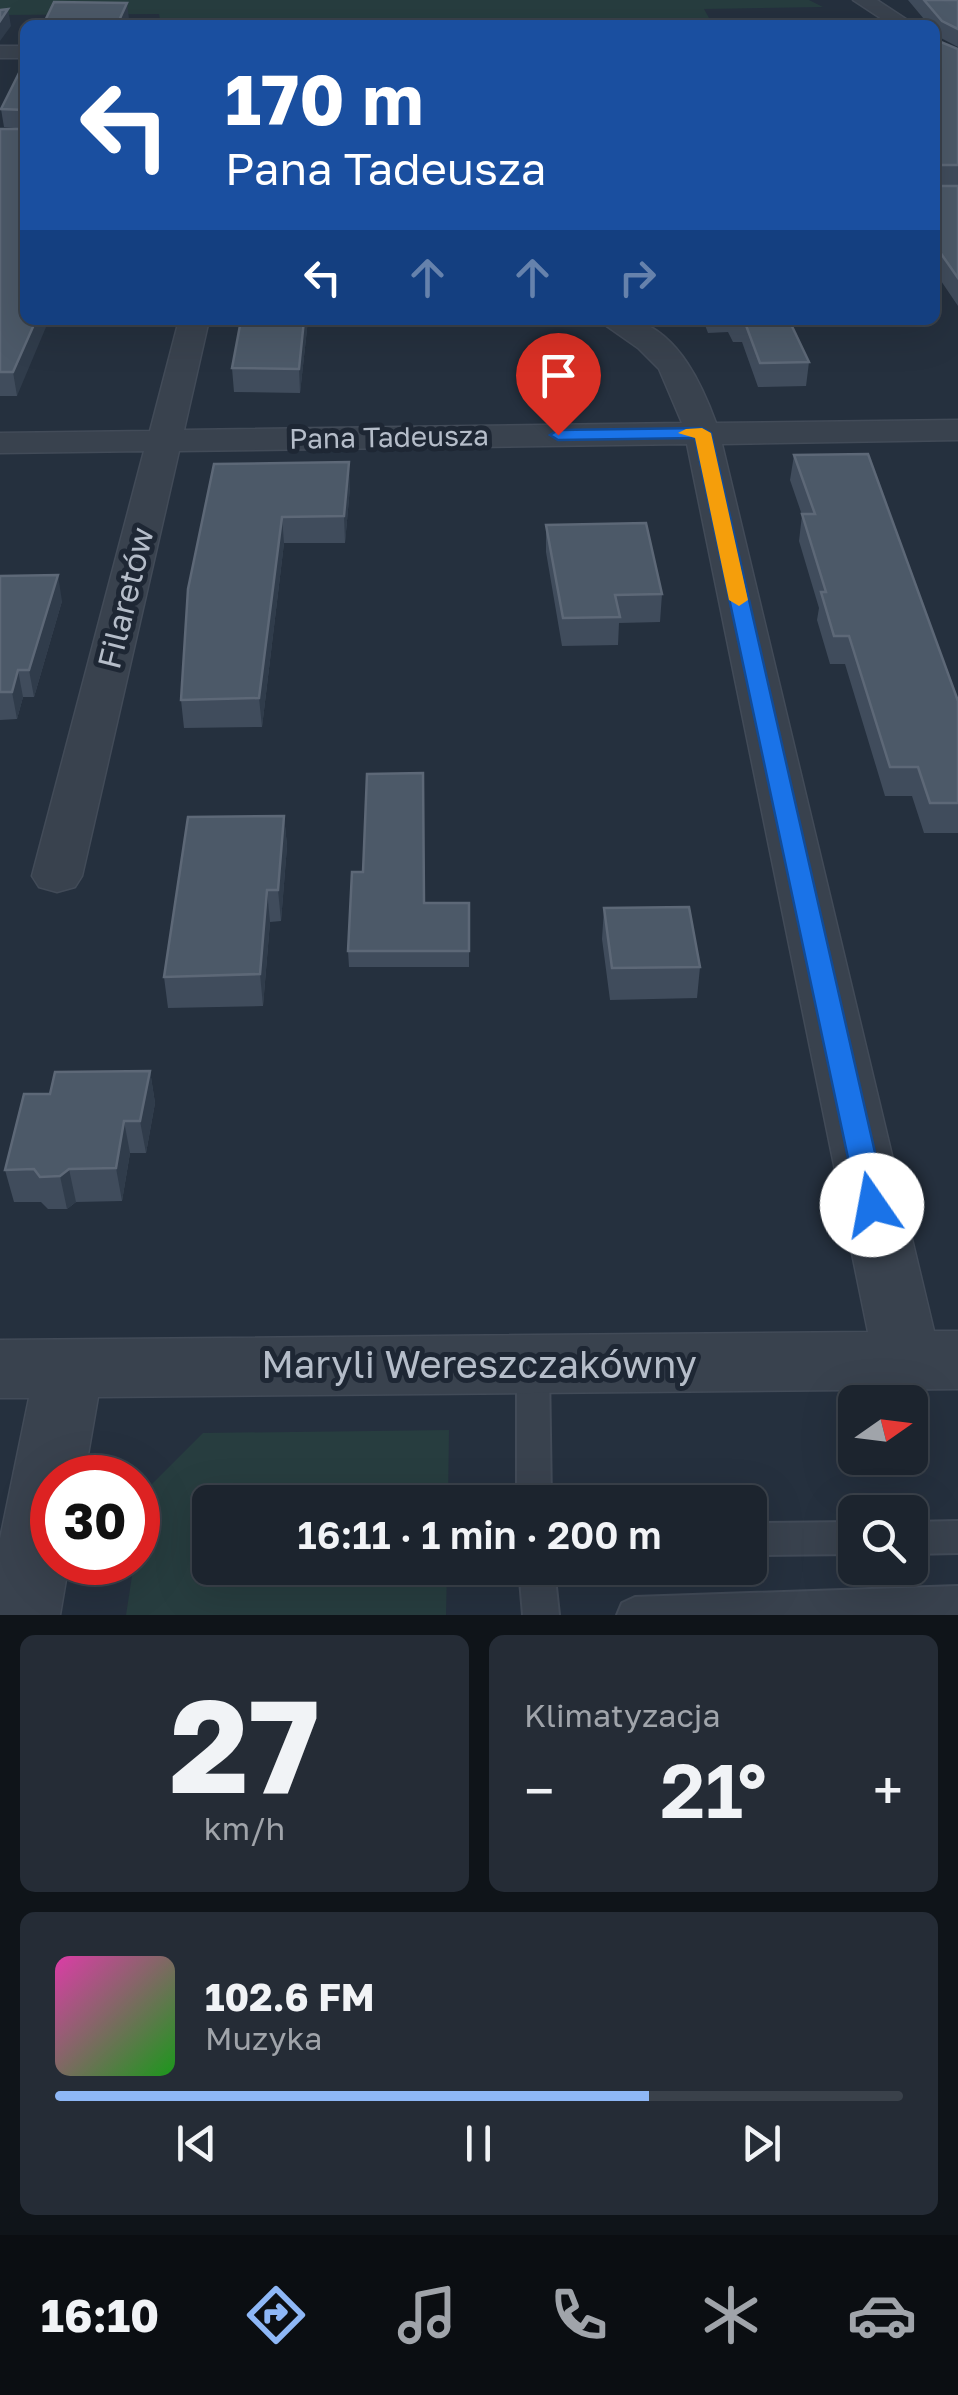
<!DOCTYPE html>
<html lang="pl">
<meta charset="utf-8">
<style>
:root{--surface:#1c242e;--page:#252c36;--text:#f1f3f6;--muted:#a0a4aa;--line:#3a414a;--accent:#8eb7f6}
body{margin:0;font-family:"Golos Text",sans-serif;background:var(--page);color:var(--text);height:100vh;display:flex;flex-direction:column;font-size:38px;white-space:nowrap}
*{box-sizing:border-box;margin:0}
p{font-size:32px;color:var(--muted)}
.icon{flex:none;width:55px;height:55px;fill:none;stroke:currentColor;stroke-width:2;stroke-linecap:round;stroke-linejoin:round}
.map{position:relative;height:1615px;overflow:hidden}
.details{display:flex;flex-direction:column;gap:20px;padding:20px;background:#0f1419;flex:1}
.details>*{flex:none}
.banner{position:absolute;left:20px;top:20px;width:920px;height:305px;border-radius:15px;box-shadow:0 10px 40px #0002,0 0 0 2px var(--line);background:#1a4fa0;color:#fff;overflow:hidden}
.needle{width:65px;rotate:76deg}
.fabs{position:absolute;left:838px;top:1385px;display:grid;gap:20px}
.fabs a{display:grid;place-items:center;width:90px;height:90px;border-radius:15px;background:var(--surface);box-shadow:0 10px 40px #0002,0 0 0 2px var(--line);font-size:50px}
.speed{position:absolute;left:30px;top:1455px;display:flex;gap:20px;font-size:50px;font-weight:700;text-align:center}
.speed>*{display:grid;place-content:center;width:130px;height:130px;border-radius:50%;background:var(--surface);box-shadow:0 10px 40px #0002,0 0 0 2px var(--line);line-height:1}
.speed .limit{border:15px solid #d22;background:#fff;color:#111}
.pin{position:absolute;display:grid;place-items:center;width:85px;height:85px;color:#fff;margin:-102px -42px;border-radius:50% 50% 50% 0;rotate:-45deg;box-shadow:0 0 10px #0007}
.pin .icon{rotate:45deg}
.me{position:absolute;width:110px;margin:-55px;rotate:348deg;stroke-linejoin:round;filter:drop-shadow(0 0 8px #0008)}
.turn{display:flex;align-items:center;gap:35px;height:210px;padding:0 40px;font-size:45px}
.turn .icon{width:130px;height:130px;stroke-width:2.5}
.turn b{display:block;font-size:70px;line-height:85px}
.lanes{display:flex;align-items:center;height:95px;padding:0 40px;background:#0003;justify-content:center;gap:50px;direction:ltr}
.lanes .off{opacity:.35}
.big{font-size:75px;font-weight:600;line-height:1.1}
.details .card{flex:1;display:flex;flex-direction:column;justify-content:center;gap:15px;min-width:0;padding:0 35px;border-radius:15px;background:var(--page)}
.details .dial{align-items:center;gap:0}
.dial b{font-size:130px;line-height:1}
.song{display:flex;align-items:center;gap:30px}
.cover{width:120px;height:120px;border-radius:15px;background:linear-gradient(135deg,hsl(320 70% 55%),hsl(120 70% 35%))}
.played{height:10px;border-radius:5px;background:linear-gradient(90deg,var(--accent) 70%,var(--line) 70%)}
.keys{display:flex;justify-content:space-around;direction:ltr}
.heat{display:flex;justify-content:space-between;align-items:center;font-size:55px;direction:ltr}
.details .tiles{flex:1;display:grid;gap:20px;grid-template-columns:1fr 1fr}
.card:last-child{grid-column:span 2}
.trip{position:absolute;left:192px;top:1485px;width:575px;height:100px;border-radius:15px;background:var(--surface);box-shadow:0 10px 40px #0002,0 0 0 2px var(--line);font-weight:600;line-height:100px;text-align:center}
.menu{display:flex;height:160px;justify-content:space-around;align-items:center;background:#0b0e12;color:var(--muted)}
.menu .icon{width:70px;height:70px}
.menu .selected{color:var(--accent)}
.menu b{font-size:45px;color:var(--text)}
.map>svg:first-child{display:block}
.green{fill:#273d3f}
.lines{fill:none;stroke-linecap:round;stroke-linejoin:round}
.service-casing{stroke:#424b58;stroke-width:4}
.minor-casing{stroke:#424b58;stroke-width:3}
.service{fill:#39424e;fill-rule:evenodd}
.minor{fill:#39424e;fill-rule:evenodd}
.wall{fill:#404c5c}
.shaded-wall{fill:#303c4b}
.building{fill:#4c5968;stroke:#5d6877;stroke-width:2.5}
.route{fill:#1a73e8;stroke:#114b97;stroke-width:2.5}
.slow{fill:#f59e0b}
.labels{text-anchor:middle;stroke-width:10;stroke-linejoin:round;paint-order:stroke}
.far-street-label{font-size:28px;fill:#b5bdc9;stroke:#1e2734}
.street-label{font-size:32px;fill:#b5bdc9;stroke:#1e2734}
.near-street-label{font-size:38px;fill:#b5bdc9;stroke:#1e2734}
</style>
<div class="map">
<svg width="958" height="1615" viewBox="0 0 958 1615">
<rect width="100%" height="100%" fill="#25303e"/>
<path class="green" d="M 0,0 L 809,0 L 823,7 L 704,9 L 713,25 L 161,25 L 159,14 L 0,15 Z
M 449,1430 L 448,1502 L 210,1502 L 210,1568 L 447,1568 L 446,1615 L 126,1615 L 134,1563 L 138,1562 L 144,1492 L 203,1433 Z"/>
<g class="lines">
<defs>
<path id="service" d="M 533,1353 L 544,1357 L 549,1367 L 551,1502 L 517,1502 L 517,1367 L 522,1357 Z
M 958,1521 L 958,1553 L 910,1554 L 910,1522 Z
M 855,1522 L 855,1554 L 750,1555 L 750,1523 Z
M 519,1568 L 554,1568 L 559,1615 L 523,1615 Z
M 958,1586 L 958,1615 L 617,1615 L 622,1603 L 635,1597 Z"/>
<path id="minor" d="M 853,0 L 877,0 L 915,25 L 891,25 Z
M 0,46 L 25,46 L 25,58 L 0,58 Z
M 179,320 L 209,320 L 184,430 L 682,423 L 659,369 L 638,348 L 598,320 C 610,320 627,317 638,321 C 680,336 702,385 716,423 L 958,420 L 958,440 L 722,444 L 934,1331 L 958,1331 L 958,1389 L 98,1397 L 84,1478 L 52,1478 L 52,1562 L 69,1562 L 60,1615 L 0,1615 L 0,1539 L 29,1398 L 0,1398 L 0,1340 L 868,1332 L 687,444 L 179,451 L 82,876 L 75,887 L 57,892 L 39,887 L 32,876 L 144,451 L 0,453 L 0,433 L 150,431 Z"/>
</defs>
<use href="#service" class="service-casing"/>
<use href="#minor" class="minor-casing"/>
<use href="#service" class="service"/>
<use href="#minor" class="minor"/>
</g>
<path class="wall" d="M 908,0 L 958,0 L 958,47 L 939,37 L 935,32 L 935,25 L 929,25 Z
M 935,34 L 936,40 L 958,49 L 958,185 L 936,185 L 958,186 L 958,306 L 935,272 Z
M 25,61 L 25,320 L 17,396 L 0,396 L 0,129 L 25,129 L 4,127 L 1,109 Z
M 241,320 L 308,320 L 300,393 L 234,392 L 232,368 Z
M 703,320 L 789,320 L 809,362 L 806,386 L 758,387 L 742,342 L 733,342 L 728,332 L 708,333 Z
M 794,455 L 958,701 L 958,833 L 924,833 L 912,796 L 885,796 L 845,664 L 830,664 L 817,620 L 819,608 L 799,541 L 802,515 L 790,480 Z
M 214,464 L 350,487 L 345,543 L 284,543 L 262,727 L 184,728 L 181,700 Z
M 546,525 L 662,594 L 660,622 L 619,623 L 618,645 L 562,646 L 546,552 Z
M 0,576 L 62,601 L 34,697 L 23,697 L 17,719 L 0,720 Z
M 284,816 L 287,846 L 281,921 L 270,922 L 263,1006 L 168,1008 L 164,977 Z
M 424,903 L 469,903 L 469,967 L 349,967 L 348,951 Z
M 604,908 L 700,967 L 697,998 L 610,1000 L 602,939 Z
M 150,1071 L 155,1103 L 146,1153 L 130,1153 L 122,1201 L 76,1202 L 67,1209 L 48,1209 L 41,1202 L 14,1202 L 5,1170 L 50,1094 Z"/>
<path class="shaded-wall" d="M 127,3 L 129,19 L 127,25 L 117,25 Z
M 8,9 L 11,26 L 0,41 L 0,21 Z
M 36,320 L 49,320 L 17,396 L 13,372 Z
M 304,320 L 308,320 L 300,393 L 299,369 Z
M 349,462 L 350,487 L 345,543 L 344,516 Z
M 282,517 L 284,543 L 262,727 L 259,698 Z
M 58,575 L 62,601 L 34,697 L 29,670 Z
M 18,670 L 23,697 L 17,719 L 12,692 Z
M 284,816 L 287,846 L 281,921 L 278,890 Z
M 267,890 L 270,922 L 263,1006 L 260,974 Z
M 150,1071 L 155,1103 L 146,1153 L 140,1121 Z
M 124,1121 L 130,1153 L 122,1201 L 116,1168 Z
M 69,1169 L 76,1202 L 67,1209 L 60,1176 Z"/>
<path class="building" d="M 924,0 L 958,0 L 958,29 L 942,21 Z
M 54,2 L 127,3 L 117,25 L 43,25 Z
M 8,9 L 0,21 L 0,10 Z
M 763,23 L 814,23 L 816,25 L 764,25 Z
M 935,34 L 936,40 L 958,49 L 958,165 L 936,165 L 936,186 L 958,186 L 958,278 L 935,245 Z
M 25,61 L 25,320 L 36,320 L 13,372 L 0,372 L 0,129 L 25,129 L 25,110 L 1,109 Z
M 241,320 L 304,320 L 299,369 L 232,368 Z
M 744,320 L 789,320 L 809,362 L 760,363 Z
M 868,454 L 958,701 L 958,803 L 930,803 L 918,767 L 890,767 L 849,636 L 834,636 L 821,592 L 826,592 L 802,514 L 815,514 L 794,455 Z
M 349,462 L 344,516 L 282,517 L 259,698 L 181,700 L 188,589 L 214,464 Z
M 646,523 L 662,594 L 615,595 L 620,617 L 563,618 L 546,525 Z
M 58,575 L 29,670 L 18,670 L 12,692 L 0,692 L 0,576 Z
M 423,773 L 424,903 L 469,903 L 469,951 L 348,951 L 352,872 L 363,872 L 367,774 Z
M 284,816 L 278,890 L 267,890 L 260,974 L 164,977 L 188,817 Z
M 689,907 L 700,967 L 612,968 L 604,908 Z
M 150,1071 L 140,1121 L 124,1121 L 116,1168 L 69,1169 L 60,1176 L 40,1177 L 34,1169 L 5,1170 L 24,1094 L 50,1094 L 55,1072 Z"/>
<path class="route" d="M 702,428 L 711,433 L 887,1205 L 883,1213 L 872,1216 L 862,1213 L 858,1205 L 695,438 L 558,440 L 550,435 L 558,430 Z"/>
<path class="slow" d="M 702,428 L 711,433 L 748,600 L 739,606 L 729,600 L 695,438 L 678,433 L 686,429 Z"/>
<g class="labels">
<g class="far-street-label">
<text transform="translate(389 437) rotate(-1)" y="10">Pana Tadeusza</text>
</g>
<g class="street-label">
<text transform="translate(126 598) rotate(-76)" y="11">Filaretów</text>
</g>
<g class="near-street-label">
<text x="479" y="1378">Maryli Wereszczakówny</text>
</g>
</g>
</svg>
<div class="fabs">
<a><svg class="needle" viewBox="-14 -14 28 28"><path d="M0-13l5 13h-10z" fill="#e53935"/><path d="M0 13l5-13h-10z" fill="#a0a4aa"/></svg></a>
<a><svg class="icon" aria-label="search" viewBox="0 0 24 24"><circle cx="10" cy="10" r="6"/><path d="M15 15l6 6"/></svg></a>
</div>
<div class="speed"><div class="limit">30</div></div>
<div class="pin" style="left:558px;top:435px;background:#d93025"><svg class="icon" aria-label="arrive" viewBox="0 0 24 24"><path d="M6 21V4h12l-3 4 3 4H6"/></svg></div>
<svg class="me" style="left:872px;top:1205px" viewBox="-20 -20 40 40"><circle r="19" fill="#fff"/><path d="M0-13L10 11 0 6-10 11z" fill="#1a73e8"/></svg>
<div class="trip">16:11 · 1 min · 200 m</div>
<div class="banner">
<div class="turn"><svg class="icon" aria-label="left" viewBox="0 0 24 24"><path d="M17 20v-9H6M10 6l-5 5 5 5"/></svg><div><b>170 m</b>Pana Tadeusza</div></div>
<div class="lanes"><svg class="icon" aria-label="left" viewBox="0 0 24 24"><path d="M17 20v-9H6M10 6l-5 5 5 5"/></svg><svg class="icon off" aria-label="ahead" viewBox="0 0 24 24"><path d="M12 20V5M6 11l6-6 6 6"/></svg><svg class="icon off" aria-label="ahead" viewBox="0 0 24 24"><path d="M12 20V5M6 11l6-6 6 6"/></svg><svg class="icon off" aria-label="right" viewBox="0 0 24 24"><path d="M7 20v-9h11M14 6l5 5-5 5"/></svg></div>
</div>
</div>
<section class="details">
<div class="tiles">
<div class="card dial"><b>27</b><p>km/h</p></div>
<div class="card"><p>Klimatyzacja</p>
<div class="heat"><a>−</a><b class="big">21°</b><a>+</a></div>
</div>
<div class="card">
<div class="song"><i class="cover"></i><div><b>102.6 FM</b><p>Muzyka</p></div></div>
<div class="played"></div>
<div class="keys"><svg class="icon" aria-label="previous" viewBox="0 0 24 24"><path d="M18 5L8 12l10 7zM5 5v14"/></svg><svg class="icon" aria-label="pause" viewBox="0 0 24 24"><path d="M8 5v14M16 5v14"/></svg><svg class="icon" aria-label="next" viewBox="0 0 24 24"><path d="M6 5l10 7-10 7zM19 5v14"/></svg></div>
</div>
</div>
</section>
<nav class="menu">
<b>16:10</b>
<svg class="icon selected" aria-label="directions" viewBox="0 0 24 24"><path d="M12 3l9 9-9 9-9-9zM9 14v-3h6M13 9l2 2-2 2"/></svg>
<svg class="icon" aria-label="music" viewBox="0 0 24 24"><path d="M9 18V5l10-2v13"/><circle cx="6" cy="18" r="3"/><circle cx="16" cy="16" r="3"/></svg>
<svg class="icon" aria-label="phone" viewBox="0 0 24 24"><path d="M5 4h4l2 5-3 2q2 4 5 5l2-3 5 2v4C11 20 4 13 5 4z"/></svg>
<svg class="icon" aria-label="climate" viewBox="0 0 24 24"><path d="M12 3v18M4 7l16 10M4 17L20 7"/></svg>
<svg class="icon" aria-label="car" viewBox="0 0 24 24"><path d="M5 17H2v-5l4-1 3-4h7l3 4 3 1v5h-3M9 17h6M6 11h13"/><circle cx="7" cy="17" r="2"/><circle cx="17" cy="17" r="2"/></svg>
</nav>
